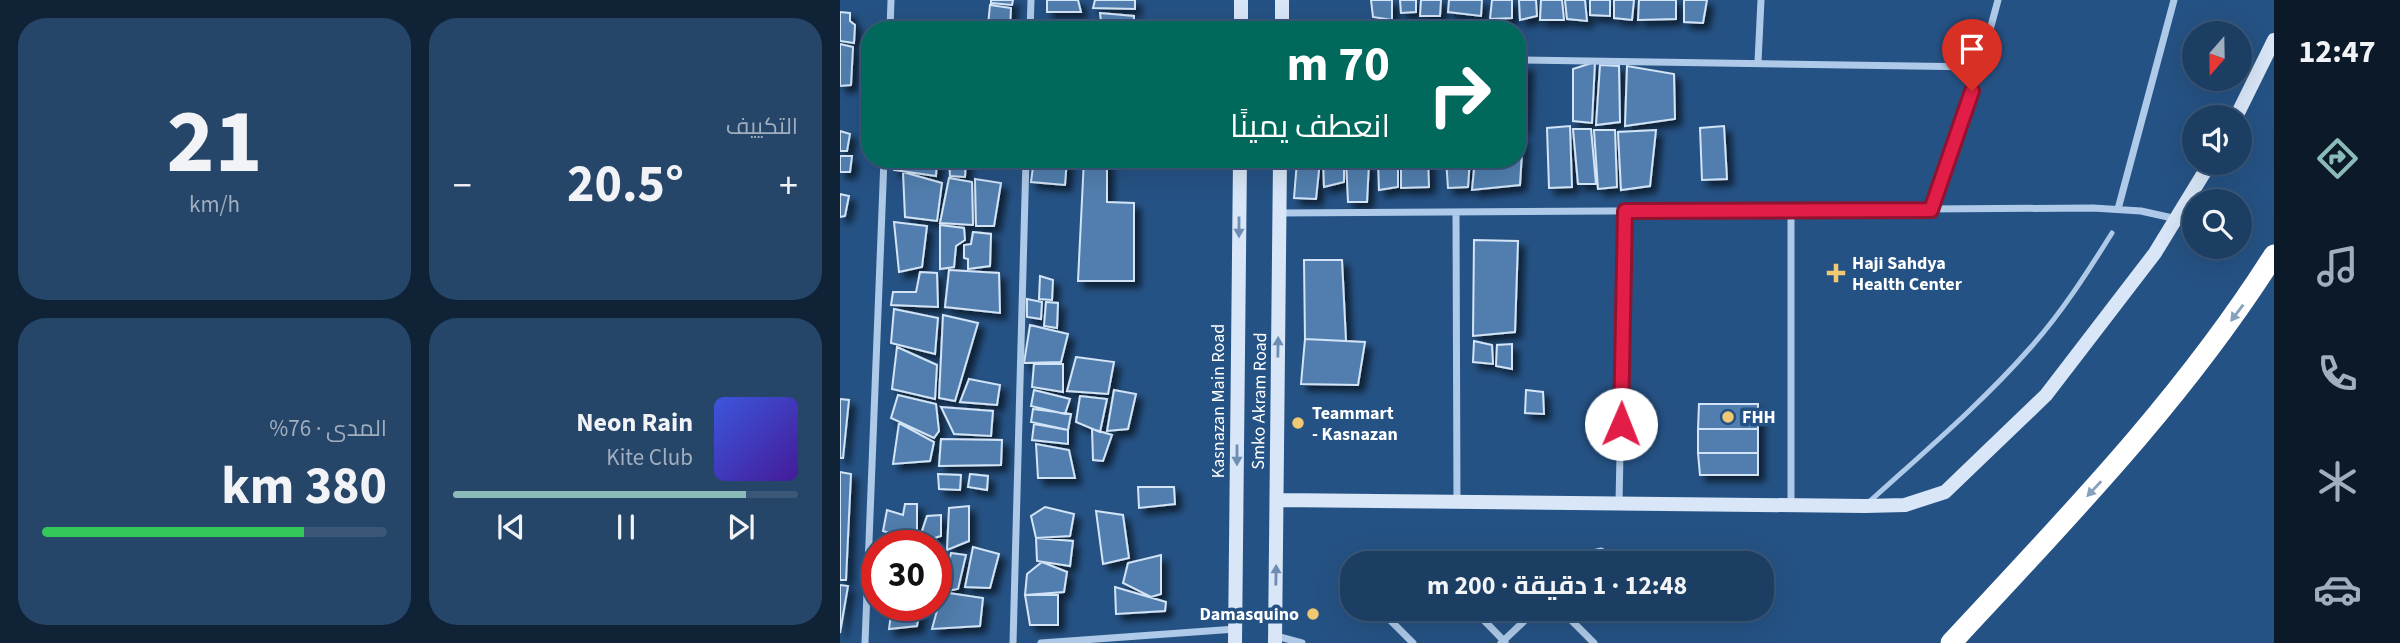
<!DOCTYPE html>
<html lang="ar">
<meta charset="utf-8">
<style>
:root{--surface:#1c3e63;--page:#254569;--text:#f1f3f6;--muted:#a0aebe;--line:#3a5778;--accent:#8bbbb9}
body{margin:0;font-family:"Source Sans 3",Cairo,sans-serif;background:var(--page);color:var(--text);direction:rtl;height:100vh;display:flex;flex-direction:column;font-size:26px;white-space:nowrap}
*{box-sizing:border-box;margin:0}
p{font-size:23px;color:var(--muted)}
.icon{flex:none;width:38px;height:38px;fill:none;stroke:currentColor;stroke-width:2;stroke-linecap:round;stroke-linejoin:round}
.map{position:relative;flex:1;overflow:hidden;direction:ltr}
.details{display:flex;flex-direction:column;gap:18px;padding:18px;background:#0f2236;width:840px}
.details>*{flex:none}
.banner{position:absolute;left:21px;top:21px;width:665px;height:147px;border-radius:28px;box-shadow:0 7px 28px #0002,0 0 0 2px var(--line);direction:rtl;background:#00695c;color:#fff;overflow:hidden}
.needle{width:46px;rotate:200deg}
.buttons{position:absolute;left:1342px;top:21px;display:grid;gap:14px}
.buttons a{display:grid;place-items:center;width:70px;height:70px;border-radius:50%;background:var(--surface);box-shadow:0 7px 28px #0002,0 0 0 2px var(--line);font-size:35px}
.speed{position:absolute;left:21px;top:530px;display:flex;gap:14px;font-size:35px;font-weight:700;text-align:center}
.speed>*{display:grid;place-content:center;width:91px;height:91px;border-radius:50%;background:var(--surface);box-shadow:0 7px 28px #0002,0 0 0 2px var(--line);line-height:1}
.speed .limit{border:10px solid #d22;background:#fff;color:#111}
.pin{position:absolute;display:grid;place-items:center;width:60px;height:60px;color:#fff;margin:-72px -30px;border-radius:50% 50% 50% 0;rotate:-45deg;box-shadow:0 0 7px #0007}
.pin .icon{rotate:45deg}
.me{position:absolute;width:77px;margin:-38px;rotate:1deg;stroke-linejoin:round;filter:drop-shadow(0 0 5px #0008)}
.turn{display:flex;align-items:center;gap:24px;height:147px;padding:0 21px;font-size:32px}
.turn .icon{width:91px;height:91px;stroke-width:2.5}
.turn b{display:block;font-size:49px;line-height:60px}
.big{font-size:52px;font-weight:700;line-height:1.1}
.details .widget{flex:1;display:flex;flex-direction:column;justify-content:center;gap:10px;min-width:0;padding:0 24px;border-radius:28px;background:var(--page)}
.details .dial{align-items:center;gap:0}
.dial b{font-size:91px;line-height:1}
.song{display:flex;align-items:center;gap:21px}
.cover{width:84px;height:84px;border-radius:10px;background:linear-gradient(135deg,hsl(230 70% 55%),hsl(260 70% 35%))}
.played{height:7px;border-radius:4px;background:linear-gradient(90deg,var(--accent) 85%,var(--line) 85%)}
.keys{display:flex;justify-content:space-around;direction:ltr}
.heat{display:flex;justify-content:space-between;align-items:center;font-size:38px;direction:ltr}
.charge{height:10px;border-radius:5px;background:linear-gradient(90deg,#34c759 76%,var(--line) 0)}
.details .tiles{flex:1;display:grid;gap:18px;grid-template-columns:repeat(2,1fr)}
.trip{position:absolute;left:500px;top:551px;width:434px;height:70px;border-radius:28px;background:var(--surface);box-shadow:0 7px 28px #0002,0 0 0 2px var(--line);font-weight:700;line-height:70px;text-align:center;direction:rtl}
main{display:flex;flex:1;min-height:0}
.menu{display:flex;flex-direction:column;width:126px;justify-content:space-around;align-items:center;background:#0b1928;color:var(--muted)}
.menu .icon{width:49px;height:49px}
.menu .active{color:var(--accent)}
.menu b{font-size:32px;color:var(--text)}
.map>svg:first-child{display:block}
.building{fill:#517eae;stroke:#d2e4f6;stroke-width:2;filter:url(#shadow)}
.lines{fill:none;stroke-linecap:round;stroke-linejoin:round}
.lane{stroke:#aecae8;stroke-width:5}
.street{stroke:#aecae8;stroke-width:7}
.secondary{stroke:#d8e6f7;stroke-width:14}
.highway{stroke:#fff;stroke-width:21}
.oneway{fill:#6d8db2}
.oneway2{fill:#87a0bb}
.route-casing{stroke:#92132f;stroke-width:18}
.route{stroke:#e11d48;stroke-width:12}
.poi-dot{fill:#f1c973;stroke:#255284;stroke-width:2.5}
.labels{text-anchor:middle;stroke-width:7;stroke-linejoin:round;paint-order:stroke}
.poi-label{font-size:18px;font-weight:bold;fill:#fff;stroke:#255284;text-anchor:start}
.street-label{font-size:18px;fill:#fff;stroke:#255284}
</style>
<main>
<nav class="menu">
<b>12:47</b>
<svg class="icon active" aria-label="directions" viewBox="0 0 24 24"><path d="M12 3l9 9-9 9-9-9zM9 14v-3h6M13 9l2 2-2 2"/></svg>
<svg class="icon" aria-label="music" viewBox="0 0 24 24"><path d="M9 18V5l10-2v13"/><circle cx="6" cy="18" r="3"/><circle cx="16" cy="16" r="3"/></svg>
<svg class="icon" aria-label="phone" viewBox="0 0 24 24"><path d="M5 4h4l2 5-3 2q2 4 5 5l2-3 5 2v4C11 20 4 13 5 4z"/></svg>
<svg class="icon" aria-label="climate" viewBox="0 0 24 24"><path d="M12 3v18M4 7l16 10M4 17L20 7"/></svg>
<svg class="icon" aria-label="car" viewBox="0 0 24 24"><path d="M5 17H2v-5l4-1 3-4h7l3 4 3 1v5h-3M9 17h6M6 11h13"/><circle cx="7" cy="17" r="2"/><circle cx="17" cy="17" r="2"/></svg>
</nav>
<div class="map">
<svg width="1434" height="643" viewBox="0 0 1434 643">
<defs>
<filter id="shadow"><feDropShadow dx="6" dy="6" stdDeviation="3.5" flood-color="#0009"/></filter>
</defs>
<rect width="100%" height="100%" fill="#255284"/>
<path class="building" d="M 151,0 L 173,0 L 172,5 L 151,3 Z
M 207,0 L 238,0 L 241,12 L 207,12 Z
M 255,0 L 295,0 L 295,9 L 253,8 Z
M 531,0 L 552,0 L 552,20 L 533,17 Z
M 560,0 L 576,0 L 576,12 L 561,13 Z
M 581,0 L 601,0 L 600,16 L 580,16 Z
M 609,0 L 642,0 L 641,16 L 608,12 Z
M 652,0 L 672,0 L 672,18 L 650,19 Z
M 679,0 L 696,0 L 697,16 L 680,20 Z
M 701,0 L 722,0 L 724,20 L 700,20 Z
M 725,0 L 745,0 L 747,21 L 727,19 Z
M 750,0 L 770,0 L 770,16 L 750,15 Z
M 774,0 L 794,0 L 792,20 L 774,18 Z
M 799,0 L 836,0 L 836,19 L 798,20 Z
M 844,0 L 867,0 L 863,23 L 844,22 Z
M 150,5 L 171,8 L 170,29 L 148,25 Z
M 0,12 L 10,13 L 10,21 L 15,25 L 14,43 L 0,41 Z
M 260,13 L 294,16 L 294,30 L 262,30 Z
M 114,22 L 136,30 L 114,30 Z
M 0,44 L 13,47 L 11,85 L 0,86 Z
M 755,62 L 752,123 L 733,121 L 733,69 Z
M 687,65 L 684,129 L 677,129 L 677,66 Z
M 760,65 L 779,66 L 780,122 L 756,125 Z
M 787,66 L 834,74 L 835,119 L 785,126 Z
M 730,126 L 732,187 L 709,188 L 707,128 Z
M 884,126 L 887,179 L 862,180 L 860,128 Z
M 733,129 L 751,129 L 756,184 L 738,184 Z
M 754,130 L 775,130 L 777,187 L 758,189 Z
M 816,130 L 810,186 L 781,190 L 778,132 Z
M 0,131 L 10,134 L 7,151 L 0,151 Z
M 677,135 L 683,136 L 680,185 L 632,190 L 635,159 L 677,159 Z
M 0,156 L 12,156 L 10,172 L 0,172 Z
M 56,159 L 97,159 L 96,176 L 54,170 Z
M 109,159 L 126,159 L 125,177 L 110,176 Z
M 194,159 L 227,159 L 225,185 L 191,182 Z
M 244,159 L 267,159 L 267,202 L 294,203 L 294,281 L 238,281 Z
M 483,159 L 504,159 L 504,182 L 484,187 Z
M 506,159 L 529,163 L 527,202 L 508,202 Z
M 538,159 L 558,159 L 558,187 L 539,190 Z
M 561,159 L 588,159 L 589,187 L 561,188 Z
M 606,159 L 630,159 L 628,187 L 608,188 Z
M 457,161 L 480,161 L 476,199 L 454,198 Z
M 63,172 L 102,183 L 97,221 L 65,217 Z
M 109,178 L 132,182 L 133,225 L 100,223 Z
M 135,179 L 161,183 L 154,226 L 136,226 Z
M 0,194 L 9,196 L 5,216 L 0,217 Z
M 54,222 L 87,226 L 82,267 L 59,272 Z
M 100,225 L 124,228 L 125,240 L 116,246 L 114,267 L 100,269 Z
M 133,232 L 151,234 L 150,266 L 128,269 L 128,259 L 124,258 L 124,245 L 131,244 Z
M 634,240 L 678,241 L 675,332 L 633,336 Z
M 464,260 L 502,260 L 506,341 L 465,339 Z
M 109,270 L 159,273 L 160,313 L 105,307 Z
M 80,272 L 97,273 L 98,307 L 51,305 L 53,292 L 76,292 Z
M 200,276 L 213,280 L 212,300 L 199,299 Z
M 187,299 L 202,302 L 201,319 L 187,317 Z
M 206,302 L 218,303 L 217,328 L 204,326 Z
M 54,309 L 98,318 L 95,354 L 51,343 Z
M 103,315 L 138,323 L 115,401 L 99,398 Z
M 190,325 L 228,334 L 221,362 L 184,363 Z
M 465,339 L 525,342 L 518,385 L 461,384 Z
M 634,341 L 652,345 L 653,364 L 633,362 Z
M 672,344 L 672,369 L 656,366 L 657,345 Z
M 57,347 L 97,365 L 95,399 L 52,389 Z
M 236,357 L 274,362 L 268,394 L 227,391 Z
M 194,364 L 223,364 L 223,392 L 192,387 Z
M 129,379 L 160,385 L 157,405 L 120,402 Z
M 194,390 L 230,399 L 225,414 L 191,406 Z
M 274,390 L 296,394 L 288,429 L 267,431 Z
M 686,390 L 703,392 L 704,414 L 685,413 Z
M 58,395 L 96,404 L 99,431 L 94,438 L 51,418 Z
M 240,396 L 267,399 L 260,432 L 236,422 Z
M 0,399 L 9,400 L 3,458 L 0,458 Z
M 859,404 L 918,404 L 918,429 L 858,429 Z
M 101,407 L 153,411 L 151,436 L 114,434 Z
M 193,409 L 231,414 L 228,430 L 191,422 Z
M 59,423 L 94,442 L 90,461 L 53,464 Z
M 194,424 L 228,430 L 228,444 L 192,440 Z
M 252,429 L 272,435 L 263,461 L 253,460 Z
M 858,429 L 918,429 L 918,453 L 858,453 Z
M 101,439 L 162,440 L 161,465 L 99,466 Z
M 196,444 L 229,450 L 235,478 L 198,478 Z
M 858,453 L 918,453 L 918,475 L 860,475 Z
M 0,472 L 11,474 L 6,580 L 0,580 Z
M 98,474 L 121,475 L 120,490 L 99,489 Z
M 130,474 L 148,476 L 147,490 L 128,487 Z
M 298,487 L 334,487 L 335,504 L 299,508 Z
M 65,504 L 77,504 L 77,533 L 60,536 L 43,531 L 47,510 L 63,515 Z
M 129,506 L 129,541 L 107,550 L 109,508 Z
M 205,507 L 234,514 L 230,536 L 196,538 L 191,516 Z
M 256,511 L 283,515 L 289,558 L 263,564 Z
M 101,515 L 101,536 L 85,541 L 80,537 L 87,516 Z
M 49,537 L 79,541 L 78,546 L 52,546 Z
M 196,538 L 233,541 L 230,566 L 197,561 Z
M 133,547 L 159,554 L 150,588 L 125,587 Z
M 111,553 L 126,555 L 118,589 L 102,592 Z
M 321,555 L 321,594 L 311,597 L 283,583 L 288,563 Z
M 202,562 L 227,572 L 224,592 L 185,595 L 187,574 Z
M 0,585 L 8,586 L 0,633 Z
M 275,587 L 326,602 L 325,611 L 276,614 Z
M 102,592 L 143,598 L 140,626 L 92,629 Z
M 185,595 L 218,595 L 218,625 L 190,625 Z
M 52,606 L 70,606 L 80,609 L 77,626 L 49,629 Z"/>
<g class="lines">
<path class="lane" d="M 1028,503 C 1083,453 1142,403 1191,347 C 1222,312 1247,273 1272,233"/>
<path class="street" d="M 50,30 L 51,0
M 190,30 L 191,0
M 677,60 L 1140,67
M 918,62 L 921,0
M 1278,209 L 1334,0
M 1091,210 L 1140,67 L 1158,0
M 616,212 L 617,501
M 440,213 L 1253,208 L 1301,211 L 1337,219
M 779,503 L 785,211
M 951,505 L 951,211
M 741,564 L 749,554 L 761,551 L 780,564
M 542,609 L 543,613 L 573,643
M 633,609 L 665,642
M 720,609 L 754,643
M 817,609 L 822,615
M 436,636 L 462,643
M 25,643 L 44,159
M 173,643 L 186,159
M 201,643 L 396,629
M 661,643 L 697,609"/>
<path class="secondary" d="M 401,30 L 401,0
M 442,30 L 442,0
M 1396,117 L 1434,40
M 437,500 L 1025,506 L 1065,505 L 1105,492 L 1206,395 L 1315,253 L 1370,163
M 395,643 L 400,159
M 435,643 L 440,159"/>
<path class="highway" d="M 1111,643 C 1226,519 1343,399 1434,255"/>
</g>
<defs><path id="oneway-solid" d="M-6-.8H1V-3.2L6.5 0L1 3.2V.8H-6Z" transform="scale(1.75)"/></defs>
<g class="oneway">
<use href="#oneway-solid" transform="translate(399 227) rotate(90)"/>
<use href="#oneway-solid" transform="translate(438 347) rotate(-89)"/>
<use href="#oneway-solid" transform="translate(397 455) rotate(90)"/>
<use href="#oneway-solid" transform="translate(436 575) rotate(-89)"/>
</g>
<g class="oneway2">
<use href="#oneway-solid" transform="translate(1397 313) rotate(127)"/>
<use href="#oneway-solid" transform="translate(1254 489) rotate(133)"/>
</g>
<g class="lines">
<defs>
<path id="route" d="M 781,424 L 785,211 L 1091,210 L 1132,91"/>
</defs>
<use href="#route" class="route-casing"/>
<use href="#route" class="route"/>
</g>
<g class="poi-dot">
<path d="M992.5 262.5h7v7h7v7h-7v7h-7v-7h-7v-7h7z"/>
<circle cx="888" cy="417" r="7"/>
<circle cx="458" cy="423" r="7"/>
<circle cx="473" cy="614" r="7"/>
</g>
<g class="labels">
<g class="poi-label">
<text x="1012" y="269">Haji Sahdya<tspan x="1012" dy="21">Health Center</tspan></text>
<text x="472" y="419">Teammart<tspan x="472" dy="21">- Kasnazan</tspan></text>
<text x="902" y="423">FHH</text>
<text x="459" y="620" text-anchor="end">Damasquino</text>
</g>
<g class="street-label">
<text transform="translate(378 401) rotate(-90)" y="6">Kasnazan Main Road</text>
<text transform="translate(419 401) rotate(-89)" y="6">Smko Akram Road</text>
</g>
</g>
</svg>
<div class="buttons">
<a><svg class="needle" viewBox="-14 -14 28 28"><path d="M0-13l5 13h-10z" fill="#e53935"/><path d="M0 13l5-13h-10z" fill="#a0aebe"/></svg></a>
<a><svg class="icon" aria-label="sound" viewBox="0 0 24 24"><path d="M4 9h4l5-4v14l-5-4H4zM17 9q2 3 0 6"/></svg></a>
<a><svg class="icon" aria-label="search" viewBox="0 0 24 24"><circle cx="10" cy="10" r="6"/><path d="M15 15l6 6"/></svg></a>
</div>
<div class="speed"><div class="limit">30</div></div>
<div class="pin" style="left:1132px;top:91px;background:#d93025"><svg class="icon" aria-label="arrive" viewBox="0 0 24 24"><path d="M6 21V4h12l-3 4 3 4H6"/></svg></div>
<svg class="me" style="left:781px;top:424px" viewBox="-20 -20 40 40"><circle r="19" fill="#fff"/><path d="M0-13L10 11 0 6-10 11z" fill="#e11d48"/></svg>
<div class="trip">12:48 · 1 دقيقة · 200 m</div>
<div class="banner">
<div class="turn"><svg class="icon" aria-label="right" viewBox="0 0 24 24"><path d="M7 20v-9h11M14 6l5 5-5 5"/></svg><div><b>70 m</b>انعطف يمينًا</div></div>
</div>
</div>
<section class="details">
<div class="tiles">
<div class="widget"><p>التكييف</p>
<div class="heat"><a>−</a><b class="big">20.5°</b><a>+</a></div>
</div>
<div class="widget dial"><b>21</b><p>km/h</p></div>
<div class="widget">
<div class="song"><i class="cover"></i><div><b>Neon Rain</b><p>Kite Club</p></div></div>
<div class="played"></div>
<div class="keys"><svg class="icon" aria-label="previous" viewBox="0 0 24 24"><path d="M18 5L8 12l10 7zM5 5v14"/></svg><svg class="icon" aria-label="pause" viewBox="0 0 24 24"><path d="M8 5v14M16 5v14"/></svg><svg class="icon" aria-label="next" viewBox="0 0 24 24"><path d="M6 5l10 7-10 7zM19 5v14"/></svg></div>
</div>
<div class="widget"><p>المدى · 76%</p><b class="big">380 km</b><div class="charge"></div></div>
</div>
</section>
</main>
